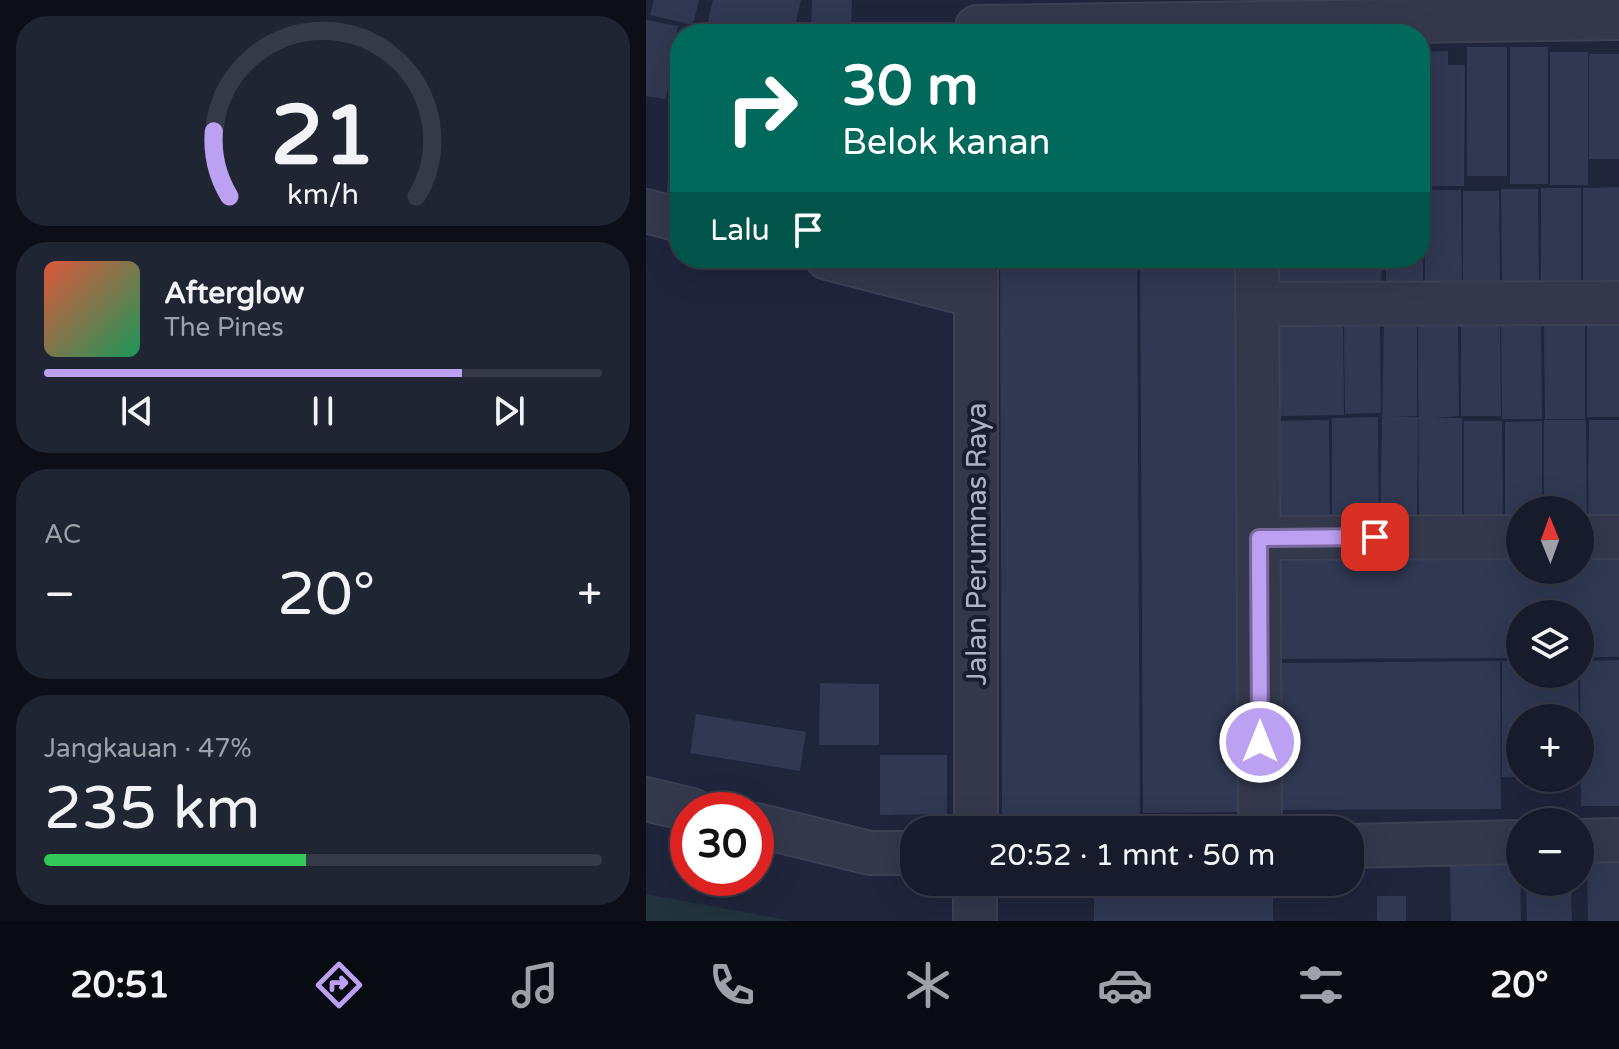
<!DOCTYPE html>
<html lang="id">
<meta charset="utf-8">
<style>
:root{--surface:#171c2c;--page:#202534;--text:#f1f3f6;--muted:#9ea1a9;--line:#363a48;--accent:#bca0f2}
body{margin:0;font-family:"Varela Round",sans-serif;background:var(--page);color:var(--text);height:100vh;display:flex;flex-direction:column;font-size:30px;white-space:nowrap}
*{box-sizing:border-box;margin:0}
p{font-size:26px;color:var(--muted)}
.icon{flex:none;width:44px;height:44px;fill:none;stroke:currentColor;stroke-width:2;stroke-linecap:round;stroke-linejoin:round}
.map{position:relative;flex:1;overflow:hidden}
.details{display:flex;flex-direction:column;gap:16px;padding:16px;background:#0d0f18;width:646px}
.details>*{flex:none}
.guide{position:absolute;left:24px;top:24px;width:760px;height:244px;border-radius:32px;box-shadow:0 8px 32px #0002,0 0 0 2px var(--line);background:#00695c;color:#fff;overflow:hidden}
.needle{width:52px;rotate:359deg}
.controls{position:absolute;left:860px;top:496px;display:grid;gap:16px}
.controls a{display:grid;place-items:center;width:88px;height:88px;border-radius:50%;background:var(--surface);box-shadow:0 8px 32px #0002,0 0 0 2px var(--line);font-size:40px}
.speed{position:absolute;left:24px;top:792px;display:flex;gap:16px;font-size:40px;font-weight:700;text-align:center}
.speed>*{display:grid;place-content:center;width:104px;height:104px;border-radius:50%;background:var(--surface);box-shadow:0 8px 32px #0002,0 0 0 2px var(--line);line-height:1}
.speed .limit{border:12px solid #d22;background:#fff;color:#111}
.pin{position:absolute;display:grid;place-items:center;width:68px;height:68px;color:#fff;margin:-34px;border-radius:16px;box-shadow:0 4px 12px #0006}
.me{position:absolute;width:88px;margin:-44px;rotate:0deg;stroke-linejoin:round;filter:drop-shadow(0 0 6px #0008)}
.turn{display:flex;align-items:center;gap:28px;height:168px;padding:0 40px;font-size:36px}
.turn .icon{width:104px;height:104px;stroke-width:2.5}
.turn b{display:block;font-size:56px;line-height:68px}
.then{display:flex;align-items:center;height:76px;padding:0 40px;background:#0003;gap:16px;font-size:30px}
.big{font-size:60px;font-weight:600;line-height:1.1}
.details .tile{flex:1;display:flex;flex-direction:column;justify-content:center;gap:12px;min-width:0;padding:0 28px;border-radius:32px;background:var(--page)}
.details .dial{align-items:center;gap:0}
.dial svg{height:208px;overflow:visible;fill:none;stroke:var(--line);stroke-width:7;stroke-linecap:round;text-anchor:middle}
.dial text{fill:var(--text);stroke:none}
.song{display:flex;align-items:center;gap:24px}
.cover{width:96px;height:96px;border-radius:12px;background:linear-gradient(135deg,hsl(10 70% 55%),hsl(150 70% 35%))}
.played{height:8px;border-radius:4px;background:linear-gradient(90deg,var(--accent) 75%,var(--line) 75%)}
.keys{display:flex;justify-content:space-around;direction:ltr}
.heat{display:flex;justify-content:space-between;align-items:center;font-size:44px;direction:ltr}
.charge{height:12px;border-radius:6px;background:linear-gradient(90deg,#34c759 47%,var(--line) 0)}
.trip{position:absolute;left:254px;top:816px;width:464px;height:80px;border-radius:32px;background:var(--surface);box-shadow:0 8px 32px #0002,0 0 0 2px var(--line);font-weight:600;line-height:80px;text-align:center}
.dock{display:flex;height:128px;justify-content:space-around;align-items:center;background:#090b12;color:var(--muted)}
.dock .icon{width:56px;height:56px}
.dock .current{color:var(--accent)}
.dock b{font-size:36px;color:var(--text)}
main{display:flex;flex:1;min-height:0}
.map>svg:first-child{display:block}
.green{fill:#21333c}
.building{fill:#303852}
.lines{fill:none;stroke-linecap:round;stroke-linejoin:round}
.minor-casing{stroke:#3c4154;stroke-width:46}
.minor{stroke:#33384b;stroke-width:42}
.route-casing{stroke:#7a689d;stroke-width:20}
.route{stroke:#bca0f2;stroke-width:14}
.labels{text-anchor:middle;stroke-width:8;stroke-linejoin:round;paint-order:stroke}
.street-label{font-size:28px;fill:#adb2c7;stroke:#181d2f}
</style>
<main>
<section class="details">
<div class="tile dial"><svg viewBox="0 0 100 80">
<path d="M14 69A42 42 0 1 1 86 69"/>
<path d="M14 69A42 42 0 0 1 8 44" stroke="#bca0f2"/>
<text x="50" y="56" font-size="32" font-weight="700">21</text>
<text x="50" y="72" font-size="11">km/h</text>
</svg></div>
<div class="tile">
<div class="song"><i class="cover"></i><div><b>Afterglow</b><p>The Pines</p></div></div>
<div class="played"></div>
<div class="keys"><svg class="icon" aria-label="previous" viewBox="0 0 24 24"><path d="M18 5L8 12l10 7zM5 5v14"/></svg><svg class="icon" aria-label="pause" viewBox="0 0 24 24"><path d="M8 5v14M16 5v14"/></svg><svg class="icon" aria-label="next" viewBox="0 0 24 24"><path d="M6 5l10 7-10 7zM19 5v14"/></svg></div>
</div>
<div class="tile"><p>AC</p>
<div class="heat"><a>−</a><b class="big">20°</b><a>+</a></div>
</div>
<div class="tile"><p>Jangkauan · 47%</p><b class="big">235 km</b><div class="charge"></div></div>
</section>
<div class="map">
<svg width="973" height="921" viewBox="0 0 973 921">
<rect width="100%" height="100%" fill="#1f253b"/>
<path class="green" d="M 0,894 L 147,921 L 0,921 Z"/>
<path class="building" d="M 8,0 L 53,0 L 47,25 L 4,15 Z
M 67,0 L 155,0 L 147,34 L 74,34 L 75,29 L 61,25 Z
M 166,0 L 206,0 L 205,34 L 165,34 Z
M 0,20 L 32,26 L 20,99 L 0,96 Z
M 821,47 L 861,47 L 861,176 L 821,176 Z
M 864,47 L 902,47 L 902,184 L 864,184 Z
M 802,51 L 802,65 L 819,65 L 818,186 L 777,186 L 777,52 Z
M 904,52 L 942,52 L 942,185 L 904,185 Z
M 943,54 L 973,54 L 973,159 L 943,159 Z
M 28,93 L 34,93 L 34,205 L 20,204 Z
M 973,187 L 973,290 L 937,289 L 937,188 Z
M 895,188 L 935,188 L 935,290 L 895,290 Z
M 855,189 L 892,189 L 893,289 L 856,289 Z
M 774,190 L 777,190 L 777,289 L 740,289 L 740,258 L 774,258 Z
M 779,190 L 815,190 L 816,289 L 779,289 Z
M 817,191 L 853,191 L 854,289 L 817,289 Z
M 354,258 L 491,258 L 494,819 L 356,820 Z
M 494,258 L 597,258 L 600,812 L 497,813 Z
M 627,258 L 736,258 L 735,290 L 627,289 Z
M 812,319 L 813,416 L 789,418 L 816,418 L 816,524 L 773,523 L 772,320 Z
M 941,319 L 973,319 L 973,417 L 941,417 Z
M 939,320 L 939,419 L 899,419 L 898,321 Z
M 738,322 L 771,322 L 771,416 L 747,416 L 772,417 L 771,525 L 734,525 Z
M 815,322 L 854,322 L 855,416 L 815,416 Z
M 855,322 L 895,322 L 896,419 L 856,419 Z
M 697,324 L 698,415 L 634,416 L 632,326 Z
M 698,324 L 734,325 L 735,413 L 699,414 Z
M 732,417 L 733,526 L 686,526 L 686,418 Z
M 683,420 L 684,525 L 626,525 L 626,421 Z
M 898,420 L 940,420 L 941,525 L 934,525 L 934,510 L 898,510 Z
M 943,420 L 973,420 L 973,527 L 942,527 Z
M 818,421 L 856,421 L 857,524 L 818,523 Z
M 896,421 L 896,510 L 874,510 L 874,525 L 859,525 L 859,422 Z
M 934,548 L 973,548 L 973,657 L 934,657 L 934,614 L 874,614 L 874,658 L 625,659 L 624,551 L 874,549 L 874,570 L 934,570 Z
M 973,660 L 973,806 L 935,806 L 934,661 Z
M 854,661 L 855,809 L 629,810 L 627,663 Z
M 856,661 L 874,661 L 874,674 L 932,674 L 933,718 L 874,718 L 874,777 L 856,777 Z
M 174,683 L 233,684 L 233,745 L 173,745 Z
M 50,714 L 160,732 L 154,771 L 44,753 Z
M 234,755 L 301,755 L 301,814 L 234,815 Z
M 941,857 L 973,857 L 973,921 L 942,921 Z
M 804,860 L 874,860 L 875,921 L 805,921 Z
M 880,882 L 925,882 L 926,921 L 881,921 Z
M 448,890 L 627,891 L 627,921 L 448,921 Z
M 731,896 L 760,896 L 760,921 L 731,921 Z"/>
<g class="lines">
<defs>
<path id="minor" d="M 331,27 L 973,18
M 0,211 L 34,220
M 181,258 L 330,296
M 330,258 L 330,830
M 611,258 L 614,830
M 611,304 L 973,303
M 934,537 L 973,537
M 613,538 L 874,537
M 0,799 L 46,810
M 110,825 L 224,853 L 268,853
M 934,841 L 973,840
M 704,846 L 874,842
M 329,921 L 329,882"/>
</defs>
<use href="#minor" class="minor-casing"/>
<use href="#minor" class="minor"/>
</g>
<g class="lines">
<defs>
<path id="route" d="M 614,742 L 613,538 L 729,537"/>
</defs>
<use href="#route" class="route-casing"/>
<use href="#route" class="route"/>
</g>
<g class="labels">
<g class="street-label">
<text transform="translate(330 544) rotate(-90)" y="10">Jalan Perumnas Raya</text>
</g>
</g>
</svg>
<div class="controls">
<a><svg class="needle" viewBox="-14 -14 28 28"><path d="M0-13l5 13h-10z" fill="#e53935"/><path d="M0 13l5-13h-10z" fill="#9ea1a9"/></svg></a>
<a><svg class="icon" aria-label="layers" viewBox="0 0 24 24"><path d="M12 4l9 5-9 5-9-5zM3 14l9 5 9-5"/></svg></a>
<a>+</a>
<a>−</a>
</div>
<div class="speed"><div class="limit">30</div></div>
<div class="pin" style="left:729px;top:537px;background:#d93025"><svg class="icon" aria-label="arrive" viewBox="0 0 24 24"><path d="M6 21V4h12l-3 4 3 4H6"/></svg></div>
<svg class="me" style="left:614px;top:742px" viewBox="-20 -20 40 40"><circle r="17" fill="#bca0f2" stroke="#fff" stroke-width="3"/><path d="M0-11L8 9 0 5-8 9z" fill="#fff"/></svg>
<div class="trip">20:52 · 1 mnt · 50 m</div>
<div class="guide">
<div class="turn"><svg class="icon" aria-label="right" viewBox="0 0 24 24"><path d="M7 20v-9h11M14 6l5 5-5 5"/></svg><div><b>30 m</b>Belok kanan</div></div>
<div class="then">Lalu<svg class="icon" aria-label="arrive" viewBox="0 0 24 24"><path d="M6 21V4h12l-3 4 3 4H6"/></svg></div>
</div>
</div>
</main>
<nav class="dock">
<b>20:51</b>
<svg class="icon current" aria-label="directions" viewBox="0 0 24 24"><path d="M12 3l9 9-9 9-9-9zM9 14v-3h6M13 9l2 2-2 2"/></svg>
<svg class="icon" aria-label="music" viewBox="0 0 24 24"><path d="M9 18V5l10-2v13"/><circle cx="6" cy="18" r="3"/><circle cx="16" cy="16" r="3"/></svg>
<svg class="icon" aria-label="phone" viewBox="0 0 24 24"><path d="M5 4h4l2 5-3 2q2 4 5 5l2-3 5 2v4C11 20 4 13 5 4z"/></svg>
<svg class="icon" aria-label="climate" viewBox="0 0 24 24"><path d="M12 3v18M4 7l16 10M4 17L20 7"/></svg>
<svg class="icon" aria-label="car" viewBox="0 0 24 24"><path d="M5 17H2v-5l4-1 3-4h7l3 4 3 1v5h-3M9 17h6M6 11h13"/><circle cx="7" cy="17" r="2"/><circle cx="17" cy="17" r="2"/></svg>
<svg class="icon" aria-label="filters" viewBox="0 0 24 24"><path d="M4 7h16M4 17h16"/><circle cx="9" cy="7" r="2"/><circle cx="15" cy="17" r="2"/></svg>
<b>20°</b>
</nav>
